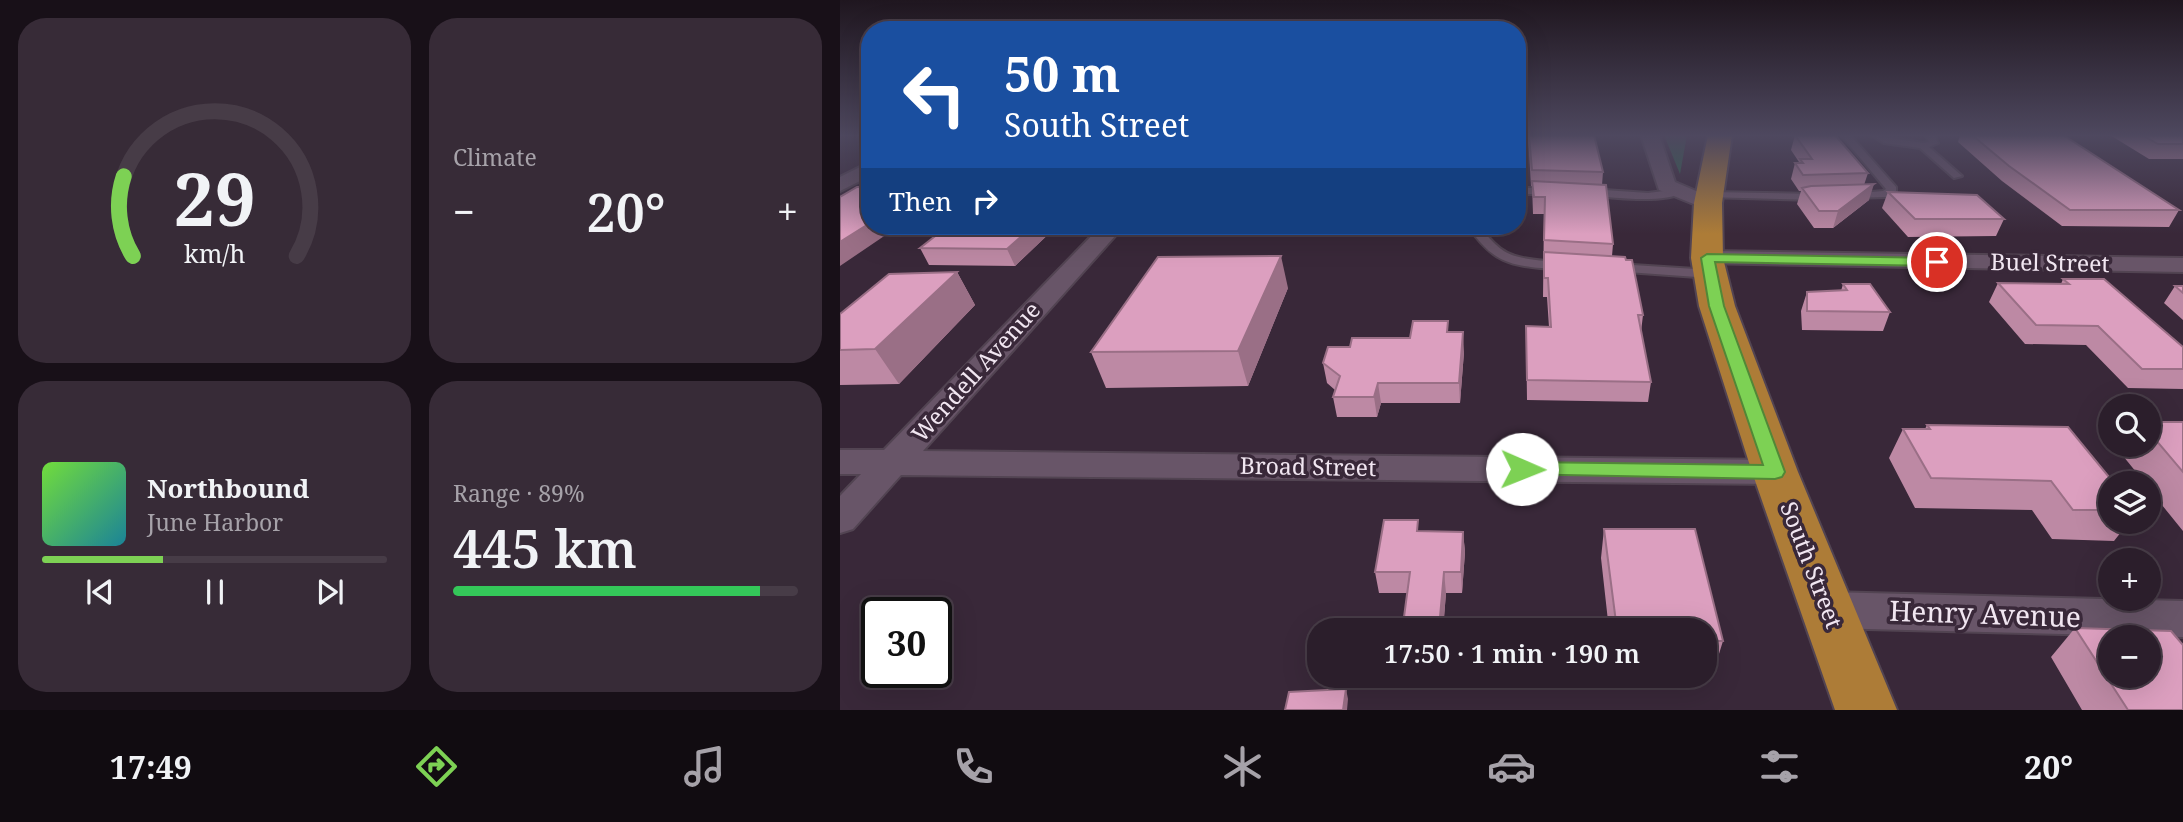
<!DOCTYPE html>
<meta charset="utf-8">
<style>
:root{--surface:#2b1e2b;--page:#372b37;--text:#f1f3f6;--muted:#a6a2a9;--line:#473c47;--accent:#7dd154}
body{margin:0;font-family:"Noto Serif",serif;background:var(--page);color:var(--text);height:100vh;display:flex;flex-direction:column;font-size:26px;white-space:nowrap}
*{box-sizing:border-box;margin:0}
p{font-size:23px;color:var(--muted)}
.icon{flex:none;width:38px;height:38px;fill:none;stroke:currentColor;stroke-width:2;stroke-linecap:round;stroke-linejoin:round}
.map{position:relative;flex:1;overflow:hidden}
.side{display:flex;flex-direction:column;gap:18px;padding:18px;background:#181018;width:840px}
.side>*{flex:none}
.banner{position:absolute;left:21px;top:21px;width:665px;height:214px;border-radius:28px;box-shadow:0 7px 28px #0002,0 0 0 2px var(--line);background:#1a4fa0;color:#fff;overflow:hidden}
.fabs{position:absolute;left:1258px;top:394px;display:grid;gap:14px}
.fabs a{display:grid;place-items:center;width:63px;height:63px;border-radius:50%;background:var(--surface);box-shadow:0 7px 28px #0002,0 0 0 2px var(--line);font-size:35px}
.speed{position:absolute;left:21px;top:597px;display:flex;gap:14px;font-size:35px;font-weight:700;text-align:center}
.speed>*{display:grid;place-content:center;width:91px;height:91px;border-radius:50%;background:var(--surface);box-shadow:0 7px 28px #0002,0 0 0 2px var(--line);line-height:1}
.speed .limit{border:4px solid #111;border-radius:10px;background:#fff;color:#111}
.pin{position:absolute;display:grid;place-items:center;width:60px;height:60px;color:#fff;margin:-30px;border:4px solid #fff;border-radius:50%;box-shadow:0 2px 7px #0007}
.me{position:absolute;width:77px;margin:-38px;rotate:91deg;stroke-linejoin:round;filter:drop-shadow(0 0 5px #0008)}
.turn{display:flex;align-items:center;gap:24px;height:147px;padding:0 28px;font-size:32px}
.turn .icon{width:91px;height:91px;stroke-width:2.5}
.turn b{display:block;font-size:49px;line-height:60px}
.then{display:flex;align-items:center;height:66px;padding:0 28px;background:#0003;gap:14px;font-size:26px}
.big{font-size:52px;font-weight:600;line-height:1.1}
.side .tile{flex:1;display:flex;flex-direction:column;justify-content:center;gap:10px;min-width:0;padding:0 24px;border-radius:28px;background:var(--page)}
.side .dial{align-items:center;gap:0}
.dial svg{height:182px;overflow:visible;fill:none;stroke:var(--line);stroke-width:7;stroke-linecap:round;text-anchor:middle}
.dial text{fill:var(--text);stroke:none}
.song{display:flex;align-items:center;gap:21px}
.cover{width:84px;height:84px;border-radius:10px;background:linear-gradient(135deg,hsl(100 70% 55%),hsl(190 70% 35%))}
.played{height:7px;border-radius:4px;background:linear-gradient(90deg,var(--accent) 35%,var(--line) 35%)}
.keys{display:flex;justify-content:space-around;direction:ltr}
.heat{display:flex;justify-content:space-between;align-items:center;font-size:38px;direction:ltr}
.charge{height:10px;border-radius:5px;background:linear-gradient(90deg,#34c759 89%,var(--line) 0)}
.side .tiles{flex:1;display:grid;gap:18px;grid-template-columns:repeat(2,1fr)}
.trip{position:absolute;left:467px;top:618px;width:410px;height:70px;border-radius:28px;background:var(--surface);box-shadow:0 7px 28px #0002,0 0 0 2px var(--line);font-weight:600;line-height:70px;text-align:center}
.tab-bar{display:flex;height:112px;justify-content:space-around;align-items:center;background:#110c11;color:var(--muted)}
.tab-bar .icon{width:49px;height:49px}
.tab-bar .selected{color:var(--accent)}
.tab-bar b{font-size:32px;color:var(--text)}
main{display:flex;flex:1;min-height:0}
.map>svg:first-child{display:block}
.green{fill:#2a654b}
.lines{fill:none;stroke-linecap:round;stroke-linejoin:round}
.service-casing{stroke:#524452;stroke-width:4}
.minor-casing{stroke:#524452;stroke-width:4}
.trunk-casing{stroke:#524452;stroke-width:4}
.service{fill:#685568;fill-rule:evenodd}
.minor{fill:#685568;fill-rule:evenodd}
.trunk{fill:#ad7c37;fill-rule:evenodd}
.wall{fill:#bd89a4}
.shaded-wall{fill:#9a6f86}
.building{fill:#dc9fbf;stroke:#9a6f86;stroke-width:2;fill-rule:evenodd}
.route{fill:#7dd154;stroke:#518837;stroke-width:2}
.labels{text-anchor:middle;stroke-width:7;stroke-linejoin:round;paint-order:stroke}
.street-label{font-size:23px;fill:#f1e6f1;stroke:#392839}
.near-street-label{font-size:28px;fill:#f1e6f1;stroke:#392839}
</style>
<main>
<section class="side">
<div class="tiles">
<div class="tile dial"><svg viewBox="0 0 100 80">
<path d="M14 69A42 42 0 1 1 86 69"/>
<path d="M14 69A42 42 0 0 1 10 34" stroke="#7dd154"/>
<text x="50" y="56" font-size="32" font-weight="700">29</text>
<text x="50" y="72" font-size="11">km/h</text>
</svg></div>
<div class="tile"><p>Climate</p>
<div class="heat"><a>−</a><b class="big">20°</b><a>+</a></div>
</div>
<div class="tile">
<div class="song"><i class="cover"></i><div><b>Northbound</b><p>June Harbor</p></div></div>
<div class="played"></div>
<div class="keys"><svg class="icon" aria-label="previous" viewBox="0 0 24 24"><path d="M18 5L8 12l10 7zM5 5v14"/></svg><svg class="icon" aria-label="pause" viewBox="0 0 24 24"><path d="M8 5v14M16 5v14"/></svg><svg class="icon" aria-label="next" viewBox="0 0 24 24"><path d="M6 5l10 7-10 7zM19 5v14"/></svg></div>
</div>
<div class="tile"><p>Range · 89%</p><b class="big">445 km</b><div class="charge"></div></div>
</div>
</section>
<div class="map">
<svg width="1343" height="710" viewBox="0 0 1343 710">
<rect width="100%" height="100%" fill="#392839"/>
<path class="green" d="M 824,135 L 847,135 L 840,174 Z"/>
<g class="lines">
<defs>
<path id="service" d="M 1001,135 L 1010,135 L 1056,187 L 1056,191 L 1046,197 L 1010,198 L 1010,194 L 1043,191 L 1046,189 Z
M 1031,135 L 1083,143 L 1089,142 L 1086,135 L 1094,135 L 1098,143 L 1089,147 L 1122,176 L 1114,178 L 1080,148 L 1044,143 Z
M 677,188 L 709,188 L 714,191 L 709,194 L 677,194 Z
M 750,189 L 808,193 L 839,189 L 844,192 C 825,204 770,198 746,194 L 746,190 Z
M 870,192 L 976,194 L 981,197 L 976,200 L 866,197 L 865,195 Z
M 628,226 L 639,226 C 663,255 668,257 706,261 C 714,262 722,262 728,266 L 722,270 C 675,265 656,268 628,226 Z
M 777,264 L 871,270 L 877,274 L 871,278 L 773,271 L 773,265 Z"/>
<path id="minor" d="M 801,135 L 819,135 L 835,182 L 875,199 L 878,203 L 875,207 L 861,207 L 819,190 Z
M 30,162 L 30,176 L 0,191 L 0,177 Z
M 261,226 L 284,226 L 83,451 L 935,460 L 947,463 L 952,472 L 947,481 L 935,484 L 61,475 L 13,529 L 0,533 L 0,496 L 21,474 L 0,474 L 0,450 L 44,450 Z
M 867,251 L 1343,258 L 1343,272 L 859,263 L 855,258 L 859,253 Z
M 988,592 L 1343,601 L 1343,637 L 988,628 L 974,623 L 968,610 L 974,597 Z"/>
<path id="trunk" d="M 868,135 L 892,135 L 882,203 L 883,258 L 895,306 L 958,472 L 1057,710 L 995,710 L 912,472 L 859,306 L 851,258 L 854,203 Z"/>
</defs>
<use href="#service" class="service-casing"/>
<use href="#minor" class="minor-casing"/>
<use href="#trunk" class="trunk-casing"/>
<use href="#service" class="service"/>
<use href="#minor" class="minor"/>
<use href="#trunk" class="trunk"/>
</g>
<path class="wall" d="M 688,135 L 754,135 L 763,172 L 762,185 L 773,244 L 772,256 L 803,315 L 801,332 L 811,382 L 808,402 L 687,400 L 686,326 L 709,327 L 707,297 L 703,297 L 704,214 L 693,214 L 692,186 L 691,186 Z
M 955,135 L 1028,173 L 1024,185 L 1029,200 L 993,228 L 974,228 L 957,204 L 961,191 L 959,191 L 951,179 L 955,163 L 959,162 L 951,150 Z
M 1120,135 L 1223,135 L 1339,210 L 1329,227 L 1222,226 L 1162,181 L 1118,142 Z
M 1270,135 L 1343,135 L 1343,159 L 1309,159 Z
M 1048,192 L 1164,219 L 1156,236 L 1068,237 L 1042,208 Z
M 108,226 L 217,226 L 175,266 L 89,265 L 80,248 Z
M 117,272 L 135,305 L 59,384 L 0,385 L 0,314 Z
M 1223,279 L 1343,347 L 1343,389 L 1288,388 L 1246,345 L 1185,344 L 1149,302 L 1158,283 L 1221,284 Z
M 1003,284 L 1050,312 L 1043,331 L 962,330 L 961,311 L 967,292 L 1001,291 Z
M 1335,286 L 1343,286 L 1343,320 L 1324,303 Z
M 448,288 L 408,386 L 266,388 L 251,352 Z
M 609,332 L 624,352 L 620,403 L 541,403 L 537,417 L 497,417 L 493,397 L 495,390 L 487,383 L 483,363 L 510,347 Z
M 1309,422 L 1343,422 L 1343,531 L 1309,489 L 1309,483 L 1305,483 L 1279,451 L 1284,444 L 1309,444 Z
M 1087,425 L 1270,483 L 1270,522 L 1289,522 L 1274,541 L 1212,539 L 1192,510 L 1075,508 L 1049,458 L 1063,429 L 1085,429 Z
M 764,529 L 883,641 L 874,670 L 864,670 L 864,630 L 769,630 L 761,558 Z
M 580,531 L 623,532 L 625,552 L 622,593 L 606,593 L 603,630 L 566,630 L 564,617 L 567,593 L 539,593 L 535,572 Z
M 1235,628 L 1343,710 L 1242,710 L 1211,657 Z"/>
<path class="shaded-wall" d="M 1034,184 L 1029,200 L 993,228 L 998,211 Z
M 30,223 L 30,226 L 59,226 L 0,266 L 0,242 Z
M 193,226 L 217,226 L 175,266 L 167,249 Z
M 441,256 L 448,288 L 408,386 L 398,351 Z
M 117,272 L 135,305 L 59,384 L 35,349 Z
M 623,332 L 624,352 L 620,403 L 619,383 Z
M 538,383 L 541,403 L 537,417 L 534,397 Z
M 623,532 L 625,552 L 622,593 L 621,572 Z
M 604,572 L 606,593 L 603,630 L 602,630 L 600,617 Z
M 506,689 L 508,699 L 507,710 L 503,710 Z"/>
<path class="building" d="M 689,135 L 754,135 L 763,172 L 692,170 Z
M 955,135 L 995,135 L 1028,173 L 963,175 L 955,163 L 963,163 L 960,159 L 972,159 Z
M 1132,135 L 1223,135 L 1339,210 L 1230,210 L 1169,166 Z
M 1302,135 L 1343,135 L 1343,144 L 1318,144 Z
M 692,181 L 766,185 L 773,244 L 704,240 L 705,197 L 694,197 Z
M 30,183 L 30,223 L 0,242 L 0,197 L 17,187 L 23,187 Z
M 1034,184 L 998,211 L 979,211 L 962,188 L 971,186 Z
M 1048,192 L 1137,195 L 1164,219 L 1075,219 Z
M 108,226 L 193,226 L 167,249 L 80,248 Z
M 704,252 L 785,257 L 786,260 L 792,260 L 803,315 L 798,315 L 811,382 L 687,380 L 686,326 L 711,327 L 708,278 L 704,278 Z
M 441,256 L 398,351 L 251,352 L 318,257 Z
M 117,272 L 35,349 L 0,350 L 0,314 L 49,274 Z
M 1223,279 L 1264,279 L 1343,347 L 1343,369 L 1302,369 L 1258,326 L 1196,325 L 1158,283 L 1229,284 Z
M 1003,284 L 1030,284 L 1050,312 L 967,311 L 967,292 L 1007,290 Z
M 1335,286 L 1343,286 L 1343,293 Z
M 573,321 L 608,321 L 607,332 L 623,332 L 619,383 L 538,383 L 534,397 L 493,397 L 500,376 L 483,363 L 488,347 L 510,347 L 512,338 L 570,338 Z
M 1309,422 L 1343,422 L 1343,472 L 1309,432 Z
M 1087,425 L 1228,427 L 1274,483 L 1270,483 L 1270,510 L 1233,510 L 1211,481 L 1091,478 L 1063,429 L 1090,429 Z
M 544,520 L 578,520 L 577,531 L 623,532 L 621,572 L 604,572 L 600,617 L 564,617 L 570,572 L 535,572 Z
M 764,529 L 855,529 L 883,641 L 864,641 L 864,630 L 777,630 Z
M 1235,628 L 1331,631 L 1343,645 L 1343,710 L 1288,710 ZM 1270,637 L 1309,637 L 1309,676 L 1270,676 Z
M 506,689 L 503,710 L 445,710 L 449,692 Z"/>
<linearGradient id="sky" x2="0" y2="1"><stop stop-color="#1f161f"/><stop offset="0.58" stop-color="#4e485f"/><stop offset="1" stop-color="#4e485f" stop-opacity="0"/></linearGradient>
<rect width="1343" height="234" fill="url(#sky)"/>
<path class="route" d="M 867,254 L 1097,258 L 1104,262 L 1097,266 L 875,262 L 884,306 L 945,472 L 942,477 L 935,479 L 676,474 L 673,469 L 676,464 L 682,462 L 923,465 L 869,306 L 861,258 Z"/>
<g class="labels">
<g class="street-label">
<text transform="translate(1210 263) rotate(1)" y="8">Buel Street</text>
<text transform="translate(136 372) rotate(-48)" y="8">Wendell Avenue</text>
<text transform="translate(468 467) rotate(1)" y="8">Broad Street</text>
<text transform="translate(971 565) rotate(69)" y="8">South Street</text>
</g>
<g class="near-street-label">
<text transform="translate(1145 614) rotate(2)" y="10">Henry Avenue</text>
</g>
</g>
</svg>
<div class="fabs">
<a><svg class="icon" aria-label="search" viewBox="0 0 24 24"><circle cx="10" cy="10" r="6"/><path d="M15 15l6 6"/></svg></a>
<a><svg class="icon" aria-label="layers" viewBox="0 0 24 24"><path d="M12 4l9 5-9 5-9-5zM3 14l9 5 9-5"/></svg></a>
<a>+</a>
<a>−</a>
</div>
<div class="speed"><div class="limit">30</div></div>
<div class="pin" style="left:1097px;top:262px;background:#d93025"><svg class="icon" aria-label="arrive" viewBox="0 0 24 24"><path d="M6 21V4h12l-3 4 3 4H6"/></svg></div>
<svg class="me" style="left:682px;top:469px" viewBox="-20 -20 40 40"><circle r="19" fill="#fff"/><path d="M0-13L10 11 0 6-10 11z" fill="#7dd154"/></svg>
<div class="trip">17:50 · 1 min · 190 m</div>
<div class="banner">
<div class="turn"><svg class="icon" aria-label="left" viewBox="0 0 24 24"><path d="M17 20v-9H6M10 6l-5 5 5 5"/></svg><div><b>50 m</b>South Street</div></div>
<div class="then">Then<svg class="icon" aria-label="right" viewBox="0 0 24 24"><path d="M7 20v-9h11M14 6l5 5-5 5"/></svg></div>
</div>
</div>
</main>
<nav class="tab-bar">
<b>17:49</b>
<svg class="icon selected" aria-label="directions" viewBox="0 0 24 24"><path d="M12 3l9 9-9 9-9-9zM9 14v-3h6M13 9l2 2-2 2"/></svg>
<svg class="icon" aria-label="music" viewBox="0 0 24 24"><path d="M9 18V5l10-2v13"/><circle cx="6" cy="18" r="3"/><circle cx="16" cy="16" r="3"/></svg>
<svg class="icon" aria-label="phone" viewBox="0 0 24 24"><path d="M5 4h4l2 5-3 2q2 4 5 5l2-3 5 2v4C11 20 4 13 5 4z"/></svg>
<svg class="icon" aria-label="climate" viewBox="0 0 24 24"><path d="M12 3v18M4 7l16 10M4 17L20 7"/></svg>
<svg class="icon" aria-label="car" viewBox="0 0 24 24"><path d="M5 17H2v-5l4-1 3-4h7l3 4 3 1v5h-3M9 17h6M6 11h13"/><circle cx="7" cy="17" r="2"/><circle cx="17" cy="17" r="2"/></svg>
<svg class="icon" aria-label="filters" viewBox="0 0 24 24"><path d="M4 7h16M4 17h16"/><circle cx="9" cy="7" r="2"/><circle cx="15" cy="17" r="2"/></svg>
<b>20°</b>
</nav>
